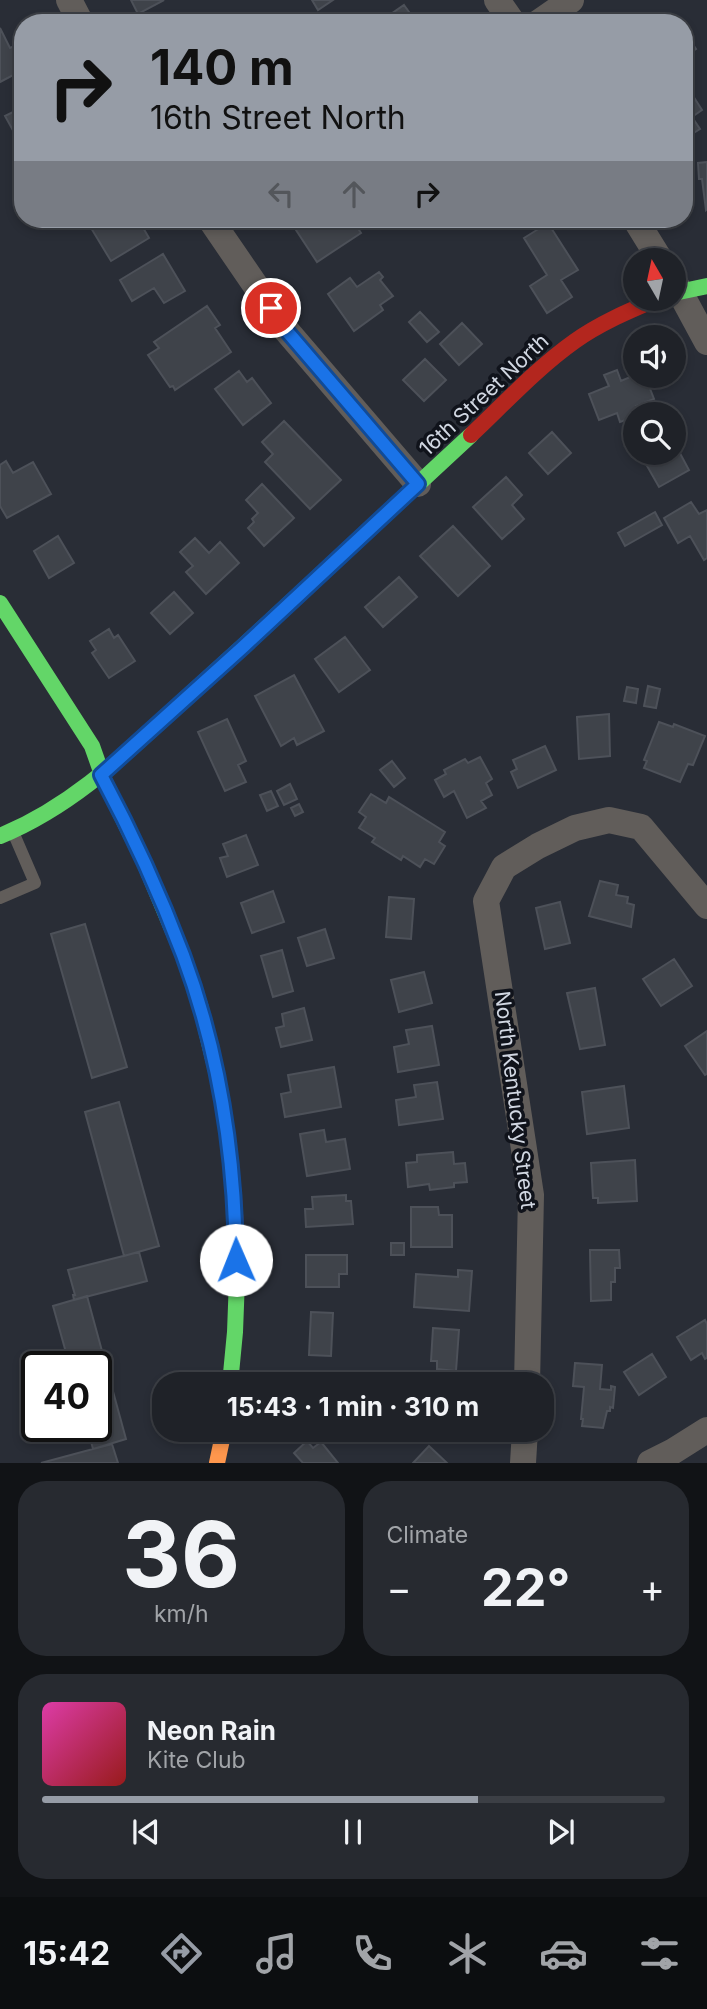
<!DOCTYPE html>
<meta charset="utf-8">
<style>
:root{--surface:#1f2228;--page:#272a30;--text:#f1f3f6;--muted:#a1a4a8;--line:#3c3f45;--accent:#969ca6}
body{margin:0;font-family:Inter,sans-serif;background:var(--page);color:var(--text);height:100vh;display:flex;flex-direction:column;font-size:26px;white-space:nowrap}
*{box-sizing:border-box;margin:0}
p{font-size:23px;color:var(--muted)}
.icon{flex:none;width:38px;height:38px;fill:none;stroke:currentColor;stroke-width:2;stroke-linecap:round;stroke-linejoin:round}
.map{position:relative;height:1463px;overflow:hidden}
.side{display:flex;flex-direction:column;gap:18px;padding:18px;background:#111316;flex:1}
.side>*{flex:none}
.hud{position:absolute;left:14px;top:14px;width:679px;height:214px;border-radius:28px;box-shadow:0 4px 10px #0003,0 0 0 2px var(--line);background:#969ca6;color:#111;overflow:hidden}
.needle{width:46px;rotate:351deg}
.buttons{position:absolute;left:623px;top:248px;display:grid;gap:14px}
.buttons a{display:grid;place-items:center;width:63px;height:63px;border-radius:50%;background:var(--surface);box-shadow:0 4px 10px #0003,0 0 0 2px var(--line);font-size:35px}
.speed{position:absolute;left:21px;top:1351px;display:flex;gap:14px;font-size:35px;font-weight:700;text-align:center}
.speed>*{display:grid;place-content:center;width:91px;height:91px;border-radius:50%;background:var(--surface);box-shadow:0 4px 10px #0003,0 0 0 2px var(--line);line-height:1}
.speed .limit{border:4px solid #111;border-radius:10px;background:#fff;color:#111}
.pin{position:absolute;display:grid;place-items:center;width:60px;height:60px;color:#fff;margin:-30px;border:4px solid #fff;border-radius:50%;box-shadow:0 2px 7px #0007}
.me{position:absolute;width:77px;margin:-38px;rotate:359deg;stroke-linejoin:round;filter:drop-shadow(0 0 5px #0008)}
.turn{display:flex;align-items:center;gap:24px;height:147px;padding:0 21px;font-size:32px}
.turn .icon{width:91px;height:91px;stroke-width:2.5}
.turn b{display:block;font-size:49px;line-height:60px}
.lanes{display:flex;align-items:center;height:66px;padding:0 21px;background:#0003;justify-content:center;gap:35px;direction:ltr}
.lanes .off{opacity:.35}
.big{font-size:52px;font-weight:700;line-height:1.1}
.side .widget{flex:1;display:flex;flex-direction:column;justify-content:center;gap:10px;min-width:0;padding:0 24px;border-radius:28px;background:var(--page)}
.side .dial{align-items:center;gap:0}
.dial b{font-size:91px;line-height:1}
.song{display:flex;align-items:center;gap:21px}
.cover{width:84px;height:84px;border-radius:10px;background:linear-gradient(135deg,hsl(320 70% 55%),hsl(0 70% 35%))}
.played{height:7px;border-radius:4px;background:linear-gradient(90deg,var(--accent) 70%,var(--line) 70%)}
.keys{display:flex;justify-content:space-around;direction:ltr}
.heat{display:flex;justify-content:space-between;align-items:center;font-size:38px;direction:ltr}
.side .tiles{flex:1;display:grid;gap:18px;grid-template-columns:1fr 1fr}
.widget:last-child{grid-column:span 2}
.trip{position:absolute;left:152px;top:1372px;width:402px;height:70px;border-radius:28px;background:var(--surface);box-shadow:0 4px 10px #0003,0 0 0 2px var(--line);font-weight:700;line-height:70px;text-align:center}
.menu{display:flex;height:112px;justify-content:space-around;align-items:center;background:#0c0e10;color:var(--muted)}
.menu .icon{width:49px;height:49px}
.menu .on{color:var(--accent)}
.menu b{font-size:32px;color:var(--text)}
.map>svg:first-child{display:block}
.building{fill:#3f434a;stroke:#4d5159;stroke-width:2}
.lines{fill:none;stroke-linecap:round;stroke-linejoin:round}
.lane{stroke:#615d5a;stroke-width:12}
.street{stroke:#615d5a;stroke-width:26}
.fast{stroke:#63d668;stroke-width:16}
.slow{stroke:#ff974d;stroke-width:16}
.jam{stroke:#b3261e;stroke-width:16}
.route-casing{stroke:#114b97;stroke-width:18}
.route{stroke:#1a73e8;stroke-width:12}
.labels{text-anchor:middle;stroke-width:7;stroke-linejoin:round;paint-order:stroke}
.street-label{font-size:21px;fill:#d1d7e2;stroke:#10131b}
</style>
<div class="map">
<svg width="707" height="1463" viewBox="0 0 707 1463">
<rect width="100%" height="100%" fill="#292d36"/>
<path class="building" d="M 131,0 L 164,0 L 138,14 Z
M 312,0 L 333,0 L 318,10 Z
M 404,5 L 417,23 L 383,23 L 381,21 Z
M 0,28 L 10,48 L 21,43 L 23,47 L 23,70 L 0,82 Z
M 684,31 L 696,49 L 684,57 Z
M 688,88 L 702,110 L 692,117 L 700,129 L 684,139 L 684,90 Z
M 23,107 L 23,144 L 21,145 L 5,116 Z
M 707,162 L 707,209 L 706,210 L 702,179 L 699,179 L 698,163 Z
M 96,219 L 138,219 L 149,238 L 111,261 L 88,223 Z
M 299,219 L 325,219 L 330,227 L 339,221 L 343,227 L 353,221 L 361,233 L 317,262 L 292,224 Z
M 548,223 L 578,270 L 561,280 L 572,297 L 547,313 L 530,286 L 547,275 L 524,238 Z
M 163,254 L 185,291 L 164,303 L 154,288 L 132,301 L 120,280 Z
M 379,272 L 383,277 L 380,280 L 393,296 L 380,305 L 383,310 L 354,331 L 328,294 L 350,278 L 357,287 Z
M 207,306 L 220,325 L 215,328 L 231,352 L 175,390 L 173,386 L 170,387 L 148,355 L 159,348 L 154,342 Z
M 420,312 L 439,332 L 427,342 L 409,322 Z
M 462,323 L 482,344 L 459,365 L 440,344 Z
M 425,359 L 446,380 L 424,401 L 403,380 Z
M 617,370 L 621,381 L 635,375 L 645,376 L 654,399 L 636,406 L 639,415 L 635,415 L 635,417 L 620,422 L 617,413 L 599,420 L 589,394 L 609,386 L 604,375 Z
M 239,371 L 247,382 L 252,378 L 271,403 L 243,425 L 215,389 Z
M 284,421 L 341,480 L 310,509 L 265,462 L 273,454 L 262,442 Z
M 552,432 L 571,453 L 548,474 L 529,453 Z
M 674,442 L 689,470 L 659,487 L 642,457 L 648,453 L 674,453 Z
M 6,461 L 13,473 L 33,462 L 51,494 L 7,518 L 0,506 L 0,465 Z
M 506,477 L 522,495 L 512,505 L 524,519 L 502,539 L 473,507 Z
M 262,484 L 294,518 L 264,546 L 248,528 L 254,522 L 252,519 L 258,513 L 246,500 Z
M 691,502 L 699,514 L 707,510 L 707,558 L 704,560 L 690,536 L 678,543 L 664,518 Z
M 655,512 L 662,525 L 625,546 L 618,533 Z
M 453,526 L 490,566 L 458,596 L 420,556 Z
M 58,536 L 74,563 L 49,578 L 34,551 Z
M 195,538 L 209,553 L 220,542 L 239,563 L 206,594 L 186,572 L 193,566 L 180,552 Z
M 399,577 L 417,597 L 383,627 L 365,607 Z
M 174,592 L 193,613 L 170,634 L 151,613 Z
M 109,629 L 114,638 L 118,635 L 135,661 L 109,678 L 92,653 L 96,650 L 90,641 Z
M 345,637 L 370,670 L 339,692 L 315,659 Z
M 294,675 L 324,731 L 297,745 L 294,738 L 281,746 L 255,696 Z
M 648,686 L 660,689 L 656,708 L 644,706 Z
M 627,687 L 638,689 L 636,703 L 624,701 Z
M 609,714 L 610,756 L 579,759 L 577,717 Z
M 227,719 L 246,761 L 238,765 L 246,782 L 225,791 L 198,732 Z
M 659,722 L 673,727 L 674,724 L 705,736 L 693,765 L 688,764 L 680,782 L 644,768 L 647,761 L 644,760 Z
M 545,746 L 556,770 L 518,788 L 511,772 L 517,769 L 513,760 Z
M 480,757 L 492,779 L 486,783 L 492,795 L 481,801 L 486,808 L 467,818 L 454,791 L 444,797 L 435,780 L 446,774 L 444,770 L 465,759 L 468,763 Z
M 392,761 L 405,778 L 394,787 L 380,770 Z
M 290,784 L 297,799 L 284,805 L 277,791 Z
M 271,791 L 278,806 L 267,811 L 260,795 Z
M 371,794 L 386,803 L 389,797 L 445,832 L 439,842 L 445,846 L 434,864 L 425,859 L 420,867 L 403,856 L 401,860 L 372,842 L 375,838 L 359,828 L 366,817 L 359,812 Z
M 299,804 L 303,812 L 295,816 L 291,808 Z
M 246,835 L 258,865 L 227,877 L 220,858 L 228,856 L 223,844 Z
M 600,881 L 618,885 L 616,895 L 628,897 L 627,903 L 634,905 L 631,927 L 589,916 Z
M 273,891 L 284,922 L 252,933 L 241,903 Z
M 389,897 L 414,899 L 411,939 L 386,937 Z
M 560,902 L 570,943 L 545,949 L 536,908 Z
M 85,924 L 127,1067 L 92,1078 L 51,934 Z
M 325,929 L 334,958 L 307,966 L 298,938 Z
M 282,950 L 293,991 L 273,997 L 261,956 Z
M 674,959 L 692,986 L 661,1006 L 643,979 Z
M 424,972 L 432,1003 L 399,1012 L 391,980 Z
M 595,988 L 605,1045 L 580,1049 L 567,993 Z
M 304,1008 L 312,1040 L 281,1047 L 276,1028 L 284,1026 L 282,1014 Z
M 432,1026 L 439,1065 L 398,1072 L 394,1047 L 409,1044 L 406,1030 Z
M 707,1031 L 707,1074 L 705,1075 L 685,1046 Z
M 334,1067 L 341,1107 L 285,1117 L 281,1094 L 291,1092 L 288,1075 Z
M 437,1082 L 443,1119 L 399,1125 L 396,1100 L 416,1097 L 414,1085 Z
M 624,1086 L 629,1128 L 587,1134 L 582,1092 Z
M 119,1102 L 159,1246 L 124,1256 L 85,1112 Z
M 324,1130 L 326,1142 L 345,1139 L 350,1169 L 307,1176 L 300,1134 Z
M 453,1152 L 454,1164 L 465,1163 L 467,1182 L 454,1183 L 454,1187 L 430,1190 L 429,1184 L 408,1187 L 406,1163 L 417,1162 L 417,1155 Z
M 635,1160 L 637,1201 L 598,1203 L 598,1198 L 593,1198 L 591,1163 Z
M 346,1195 L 346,1201 L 351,1201 L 353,1224 L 306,1227 L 305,1209 L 313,1209 L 312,1197 Z
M 411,1207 L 438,1207 L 439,1215 L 452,1215 L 452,1247 L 411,1247 Z
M 391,1243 L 404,1243 L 404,1255 L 391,1255 Z
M 590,1250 L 619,1250 L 620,1268 L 615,1268 L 615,1282 L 611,1282 L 611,1300 L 591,1301 Z
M 139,1252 L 147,1281 L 74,1300 L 73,1295 L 75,1295 L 68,1270 Z
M 306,1255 L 347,1255 L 347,1274 L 339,1274 L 339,1287 L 306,1287 Z
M 458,1270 L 472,1271 L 469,1311 L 414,1307 L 416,1274 L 458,1277 Z
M 87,1296 L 126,1439 L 93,1449 L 87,1426 L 96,1426 L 96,1367 L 70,1367 L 53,1306 Z
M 311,1312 L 333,1313 L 331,1356 L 309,1355 Z
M 705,1320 L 707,1324 L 707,1358 L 705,1359 L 702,1353 L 691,1360 L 677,1337 Z
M 433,1328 L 459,1330 L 456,1371 L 437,1369 L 437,1361 L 431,1361 Z
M 652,1354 L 666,1377 L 639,1395 L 624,1372 Z
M 575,1363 L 602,1365 L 600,1389 L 611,1390 L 611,1386 L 615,1387 L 613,1408 L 610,1407 L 610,1411 L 607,1411 L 603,1428 L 582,1426 L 583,1419 L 581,1419 L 584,1387 L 573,1386 Z
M 420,1378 L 461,1384 L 419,1384 Z
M 307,1441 L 313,1448 L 321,1442 L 338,1463 L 303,1463 L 294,1453 Z
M 112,1444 L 118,1463 L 41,1463 L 93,1449 Z
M 429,1446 L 447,1463 L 413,1463 Z"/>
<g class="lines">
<path class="lane" d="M 0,898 L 35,883 L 13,832"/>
<path class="street" d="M 69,0 L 81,23
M 497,0 L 513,23
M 538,23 L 571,0
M 210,219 L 286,330 L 418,484
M 635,219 L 661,261
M 674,281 L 707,342
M 527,1384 L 531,1195 L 486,901 L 504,867 L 538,846 L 575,828 L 609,820 L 641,827 L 707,906
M 523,1463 L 525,1430
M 650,1463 L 672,1452 L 707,1430"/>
<path class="fast" d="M 674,293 L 707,286
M 0,603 L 92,746 L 104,780 L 143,860 L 183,955 L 200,1005 L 218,1079
M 0,836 C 80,803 135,744 198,687 C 290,604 380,519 471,435
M 230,1384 L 235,1332 L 237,1279"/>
<path class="slow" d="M 217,1463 L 224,1430"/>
<path class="jam" d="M 471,435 C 505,403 537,368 575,341 C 600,323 629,311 657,299
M 218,1079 C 231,1145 237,1212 237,1279"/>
</g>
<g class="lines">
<defs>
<path id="route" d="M 236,1260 C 235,1157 219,1052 183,955 C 160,894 132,833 101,775 L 243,647 L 418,484 L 286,330 L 271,308"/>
</defs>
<use href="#route" class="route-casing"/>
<use href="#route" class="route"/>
</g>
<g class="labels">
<g class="street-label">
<text transform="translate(484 395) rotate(-43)" y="7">16th Street North</text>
<text transform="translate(515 1100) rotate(83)" y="7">North Kentucky Street</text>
</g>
</g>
</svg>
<div class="buttons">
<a><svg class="needle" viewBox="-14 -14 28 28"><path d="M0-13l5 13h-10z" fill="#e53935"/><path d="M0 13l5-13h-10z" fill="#a1a4a8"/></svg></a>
<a><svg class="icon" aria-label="sound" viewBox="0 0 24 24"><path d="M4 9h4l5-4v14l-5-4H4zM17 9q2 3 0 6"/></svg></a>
<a><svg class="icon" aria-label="search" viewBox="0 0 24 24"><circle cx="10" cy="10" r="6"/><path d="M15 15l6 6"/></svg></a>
</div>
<div class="speed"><div class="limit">40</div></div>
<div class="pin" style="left:271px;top:308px;background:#d93025"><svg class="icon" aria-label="arrive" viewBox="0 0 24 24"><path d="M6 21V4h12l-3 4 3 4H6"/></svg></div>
<svg class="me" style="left:236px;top:1260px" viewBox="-20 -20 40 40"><circle r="19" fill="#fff"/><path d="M0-13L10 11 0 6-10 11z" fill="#1a73e8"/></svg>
<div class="trip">15:43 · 1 min · 310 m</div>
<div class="hud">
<div class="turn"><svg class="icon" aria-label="right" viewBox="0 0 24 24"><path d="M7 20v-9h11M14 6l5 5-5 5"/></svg><div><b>140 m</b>16th Street North</div></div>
<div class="lanes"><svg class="icon off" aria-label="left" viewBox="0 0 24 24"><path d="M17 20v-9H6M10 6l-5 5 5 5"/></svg><svg class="icon off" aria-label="ahead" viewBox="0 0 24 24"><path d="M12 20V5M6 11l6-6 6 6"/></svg><svg class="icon" aria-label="right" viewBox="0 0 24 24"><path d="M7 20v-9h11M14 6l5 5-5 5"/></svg></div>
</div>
</div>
<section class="side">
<div class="tiles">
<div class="widget dial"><b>36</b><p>km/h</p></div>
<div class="widget"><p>Climate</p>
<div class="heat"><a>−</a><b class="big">22°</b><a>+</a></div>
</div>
<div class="widget">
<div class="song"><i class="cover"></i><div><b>Neon Rain</b><p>Kite Club</p></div></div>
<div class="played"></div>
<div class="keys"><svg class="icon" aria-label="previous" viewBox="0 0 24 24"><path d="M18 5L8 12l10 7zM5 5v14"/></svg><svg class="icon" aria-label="pause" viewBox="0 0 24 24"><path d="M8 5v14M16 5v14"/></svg><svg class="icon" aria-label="next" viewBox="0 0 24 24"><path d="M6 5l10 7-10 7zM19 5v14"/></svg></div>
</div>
</div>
</section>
<nav class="menu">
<b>15:42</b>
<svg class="icon on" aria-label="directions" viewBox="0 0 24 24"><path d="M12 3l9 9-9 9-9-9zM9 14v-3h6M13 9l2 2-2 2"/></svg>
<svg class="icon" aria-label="music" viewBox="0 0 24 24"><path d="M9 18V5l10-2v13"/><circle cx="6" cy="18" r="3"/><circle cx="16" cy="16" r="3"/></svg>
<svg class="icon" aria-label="phone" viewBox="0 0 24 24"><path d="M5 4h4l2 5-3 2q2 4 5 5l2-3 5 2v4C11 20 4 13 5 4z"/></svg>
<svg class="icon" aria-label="climate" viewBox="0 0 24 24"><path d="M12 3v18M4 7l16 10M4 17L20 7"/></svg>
<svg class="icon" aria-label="car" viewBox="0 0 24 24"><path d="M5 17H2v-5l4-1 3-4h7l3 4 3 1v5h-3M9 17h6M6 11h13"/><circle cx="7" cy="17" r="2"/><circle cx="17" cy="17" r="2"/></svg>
<svg class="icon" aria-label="filters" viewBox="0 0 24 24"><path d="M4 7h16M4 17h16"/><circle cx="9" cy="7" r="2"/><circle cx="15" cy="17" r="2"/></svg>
</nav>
